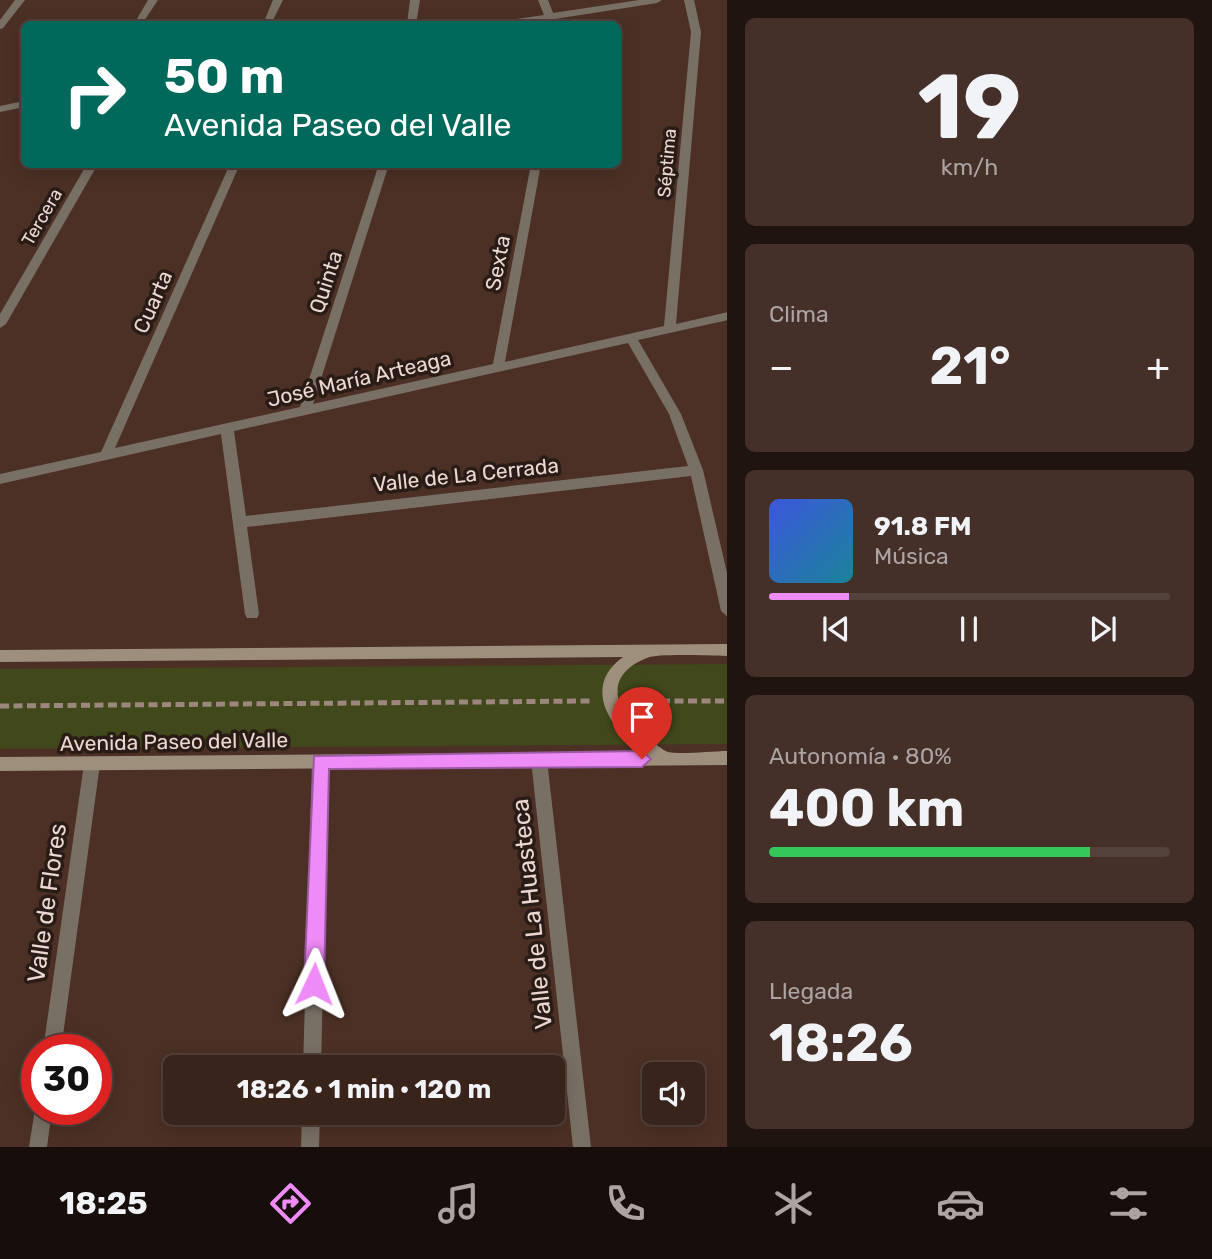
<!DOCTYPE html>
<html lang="es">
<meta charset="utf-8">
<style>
:root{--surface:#39241c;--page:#443029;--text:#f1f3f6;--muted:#aba4a3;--line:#53413b;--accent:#ef8bf7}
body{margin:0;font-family:Rubik,sans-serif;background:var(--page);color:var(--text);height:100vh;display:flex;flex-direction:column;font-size:26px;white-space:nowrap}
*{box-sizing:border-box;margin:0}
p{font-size:23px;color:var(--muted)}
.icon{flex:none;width:38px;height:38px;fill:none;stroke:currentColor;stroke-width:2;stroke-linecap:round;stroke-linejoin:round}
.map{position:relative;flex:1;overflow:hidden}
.side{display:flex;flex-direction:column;gap:18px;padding:18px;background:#1f140f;width:485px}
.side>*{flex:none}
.banner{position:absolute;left:21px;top:21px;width:600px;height:147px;border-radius:10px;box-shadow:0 4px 18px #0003,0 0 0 2px var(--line);background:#00695c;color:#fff;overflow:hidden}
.fabs{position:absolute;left:642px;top:1062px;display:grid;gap:14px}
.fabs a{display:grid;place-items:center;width:63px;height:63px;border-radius:10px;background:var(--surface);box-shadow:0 4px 18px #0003,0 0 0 2px var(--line);font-size:35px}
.speed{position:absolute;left:21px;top:1034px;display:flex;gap:14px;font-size:35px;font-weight:700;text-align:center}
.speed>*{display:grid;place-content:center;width:91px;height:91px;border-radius:50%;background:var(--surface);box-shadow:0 4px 18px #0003,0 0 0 2px var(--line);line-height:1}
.speed .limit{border:10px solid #d22;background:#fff;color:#111}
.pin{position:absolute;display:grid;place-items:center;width:60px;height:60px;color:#fff;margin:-72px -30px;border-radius:50% 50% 50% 0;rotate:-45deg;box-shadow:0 0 7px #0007}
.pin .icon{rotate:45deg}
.me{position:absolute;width:77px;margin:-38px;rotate:2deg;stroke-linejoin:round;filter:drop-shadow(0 0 5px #0008)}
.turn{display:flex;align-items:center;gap:24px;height:147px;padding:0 28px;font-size:32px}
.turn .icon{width:91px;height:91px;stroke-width:2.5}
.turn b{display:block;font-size:49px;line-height:60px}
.big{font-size:52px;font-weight:700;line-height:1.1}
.side .widget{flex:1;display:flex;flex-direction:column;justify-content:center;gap:10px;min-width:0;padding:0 24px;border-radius:10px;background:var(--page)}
.side .dial{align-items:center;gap:0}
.dial b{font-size:91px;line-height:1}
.song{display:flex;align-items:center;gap:21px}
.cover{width:84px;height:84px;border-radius:10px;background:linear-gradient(135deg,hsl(230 70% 55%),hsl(190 70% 35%))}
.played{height:7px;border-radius:4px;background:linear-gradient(90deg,var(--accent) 20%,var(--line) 20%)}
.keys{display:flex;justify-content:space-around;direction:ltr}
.heat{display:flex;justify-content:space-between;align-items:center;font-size:38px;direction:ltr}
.charge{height:10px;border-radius:5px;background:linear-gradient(90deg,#34c759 80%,var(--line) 0)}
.trip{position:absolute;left:163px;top:1055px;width:402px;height:70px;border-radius:10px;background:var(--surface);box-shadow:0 4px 18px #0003,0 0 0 2px var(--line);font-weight:700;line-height:70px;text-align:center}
.tabs{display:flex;height:112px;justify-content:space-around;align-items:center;background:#170e0b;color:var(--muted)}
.tabs .icon{width:49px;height:49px}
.tabs .on{color:var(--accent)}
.tabs b{font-size:32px;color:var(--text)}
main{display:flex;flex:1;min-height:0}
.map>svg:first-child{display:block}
.green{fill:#41481b}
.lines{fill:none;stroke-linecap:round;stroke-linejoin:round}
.path{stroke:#9d867d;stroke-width:5;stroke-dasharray:9 4.5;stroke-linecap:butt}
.street{fill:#797065;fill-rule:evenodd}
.secondary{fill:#9e8f7d;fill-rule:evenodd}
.route{fill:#ef8bf7;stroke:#9b5aa1;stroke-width:2}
.labels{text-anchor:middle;stroke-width:7;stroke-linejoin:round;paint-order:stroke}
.far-street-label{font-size:18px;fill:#ebd8d1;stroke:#291c17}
.street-label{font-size:21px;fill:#ebd8d1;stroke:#291c17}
.near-street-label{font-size:24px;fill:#ebd8d1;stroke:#291c17}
</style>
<main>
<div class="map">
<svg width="728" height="1147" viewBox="0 0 728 1147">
<rect width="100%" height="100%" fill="#4c3025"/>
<path class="green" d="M 727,664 L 727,744 L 0,749 L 0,669 Z"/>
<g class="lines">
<path class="path" d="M 634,701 L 728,701
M 0,706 L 590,701"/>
<path class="street" d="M 15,0 L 25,0 L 3,28 L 0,29 L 0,20 Z
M 148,0 L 158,0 L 142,24 L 134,24 Z
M 273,0 L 283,0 L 271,24 L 263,24 Z
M 410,0 L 420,0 L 416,24 L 407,24 Z
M 538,0 L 548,0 L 553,13 L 639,0 L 662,0 L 657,3 L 555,19 L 556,24 L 548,24 L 546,20 L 518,24 L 498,24 L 503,21 L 544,15 Z
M 684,0 L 694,0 L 701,32 L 676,324 L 728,312 L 728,320 L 638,340 L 681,414 L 703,470 L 728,577 L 728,617 L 721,611 L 691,476 L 247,527 L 259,614 L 257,618 L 247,618 L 245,614 L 221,434 L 0,484 L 0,474 L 101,452 L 230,164 L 240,164 L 115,448 L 300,407 L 379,164 L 389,164 L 313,404 L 493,364 L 531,164 L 541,164 L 505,362 L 664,326 L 691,32 ZM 628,343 L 669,414 L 688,466 L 246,516 L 234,431 Z
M 24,101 L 24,107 L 0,112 L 0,106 Z
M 87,164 L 98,164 L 6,324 L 0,328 L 0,314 Z
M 539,753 L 545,755 L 547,760 L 591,1147 L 573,1147 L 531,760 L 533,755 Z
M 320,755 L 326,757 L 328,762 L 321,1068 L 303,1068 L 312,762 L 314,757 Z
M 92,757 L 98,759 L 100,764 L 61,1050 L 43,1050 L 84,764 L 86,759 Z
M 36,1103 L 37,1110 L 52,1110 L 47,1147 L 29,1147 Z
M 302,1113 L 320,1113 L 319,1147 L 301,1147 Z"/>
<path class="secondary" d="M 728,644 L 728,656 C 711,656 659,653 647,658 C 598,677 618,717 650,740 C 655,743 662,750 668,752 C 680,755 713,751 728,751 L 728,765 L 0,771 L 0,757 L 643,752 C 611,730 581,687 623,657 L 0,662 L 0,650 Z"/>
</g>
<path class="route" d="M 642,751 L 651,759 L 642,767 L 329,769 L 324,984 L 321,991 L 314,994 L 307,991 L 304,984 L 314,756 Z"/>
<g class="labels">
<g class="far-street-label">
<text transform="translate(667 163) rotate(-85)" y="6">Séptima</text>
<text transform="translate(42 217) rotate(-60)" y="6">Tercera</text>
</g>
<g class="street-label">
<text transform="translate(498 263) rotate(-79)" y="7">Sexta</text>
<text transform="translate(326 282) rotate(-72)" y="7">Quinta</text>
<text transform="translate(153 302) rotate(-66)" y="7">Cuarta</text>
<text transform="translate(359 379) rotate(-13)" y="7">José María Arteaga</text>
<text transform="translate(466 475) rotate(-6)" y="7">Valle de La Cerrada</text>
<text transform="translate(174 742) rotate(-1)" y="7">Avenida Paseo del Valle</text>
</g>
<g class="near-street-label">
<text transform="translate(47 903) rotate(-82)" y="8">Valle de Flores</text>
<text transform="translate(532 914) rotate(-96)" y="8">Valle de La Huasteca</text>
</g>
</g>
</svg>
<div class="fabs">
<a><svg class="icon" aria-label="sound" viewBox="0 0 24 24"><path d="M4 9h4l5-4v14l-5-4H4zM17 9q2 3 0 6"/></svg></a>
</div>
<div class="speed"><div class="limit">30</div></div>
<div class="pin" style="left:642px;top:759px;background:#d93025"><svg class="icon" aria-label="arrive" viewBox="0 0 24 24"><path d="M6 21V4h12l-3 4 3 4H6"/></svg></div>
<svg class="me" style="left:314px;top:984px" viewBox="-20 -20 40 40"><path d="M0-17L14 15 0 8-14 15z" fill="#ef8bf7" stroke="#fff" stroke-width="4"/></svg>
<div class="trip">18:26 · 1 min · 120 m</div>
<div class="banner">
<div class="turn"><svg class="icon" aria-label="right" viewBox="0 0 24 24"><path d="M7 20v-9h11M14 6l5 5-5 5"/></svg><div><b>50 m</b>Avenida Paseo del Valle</div></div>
</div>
</div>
<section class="side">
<div class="widget dial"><b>19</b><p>km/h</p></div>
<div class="widget"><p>Clima</p>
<div class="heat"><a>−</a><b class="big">21°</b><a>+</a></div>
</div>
<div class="widget">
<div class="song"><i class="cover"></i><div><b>91.8 FM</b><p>Música</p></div></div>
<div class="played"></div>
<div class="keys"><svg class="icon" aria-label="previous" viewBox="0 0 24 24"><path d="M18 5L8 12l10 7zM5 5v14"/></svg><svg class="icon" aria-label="pause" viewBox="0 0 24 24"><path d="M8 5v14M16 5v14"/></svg><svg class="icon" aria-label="next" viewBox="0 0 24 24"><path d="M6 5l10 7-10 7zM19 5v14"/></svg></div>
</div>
<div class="widget"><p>Autonomía · 80%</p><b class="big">400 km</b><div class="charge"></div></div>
<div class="widget"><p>Llegada</p><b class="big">18:26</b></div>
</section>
</main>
<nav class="tabs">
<b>18:25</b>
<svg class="icon on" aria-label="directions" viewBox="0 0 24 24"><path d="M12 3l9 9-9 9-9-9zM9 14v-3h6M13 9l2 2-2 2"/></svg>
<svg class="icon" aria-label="music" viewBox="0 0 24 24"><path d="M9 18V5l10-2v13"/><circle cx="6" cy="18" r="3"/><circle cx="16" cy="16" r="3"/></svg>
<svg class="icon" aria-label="phone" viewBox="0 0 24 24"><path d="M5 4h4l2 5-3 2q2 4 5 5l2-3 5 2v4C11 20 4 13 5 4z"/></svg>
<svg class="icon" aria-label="climate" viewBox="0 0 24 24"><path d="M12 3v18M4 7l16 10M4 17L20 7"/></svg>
<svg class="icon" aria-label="car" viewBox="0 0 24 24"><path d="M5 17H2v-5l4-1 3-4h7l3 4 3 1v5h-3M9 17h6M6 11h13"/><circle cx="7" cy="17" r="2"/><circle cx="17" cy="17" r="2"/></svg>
<svg class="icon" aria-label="filters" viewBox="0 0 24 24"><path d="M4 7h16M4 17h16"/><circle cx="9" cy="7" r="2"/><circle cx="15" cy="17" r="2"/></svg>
</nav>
